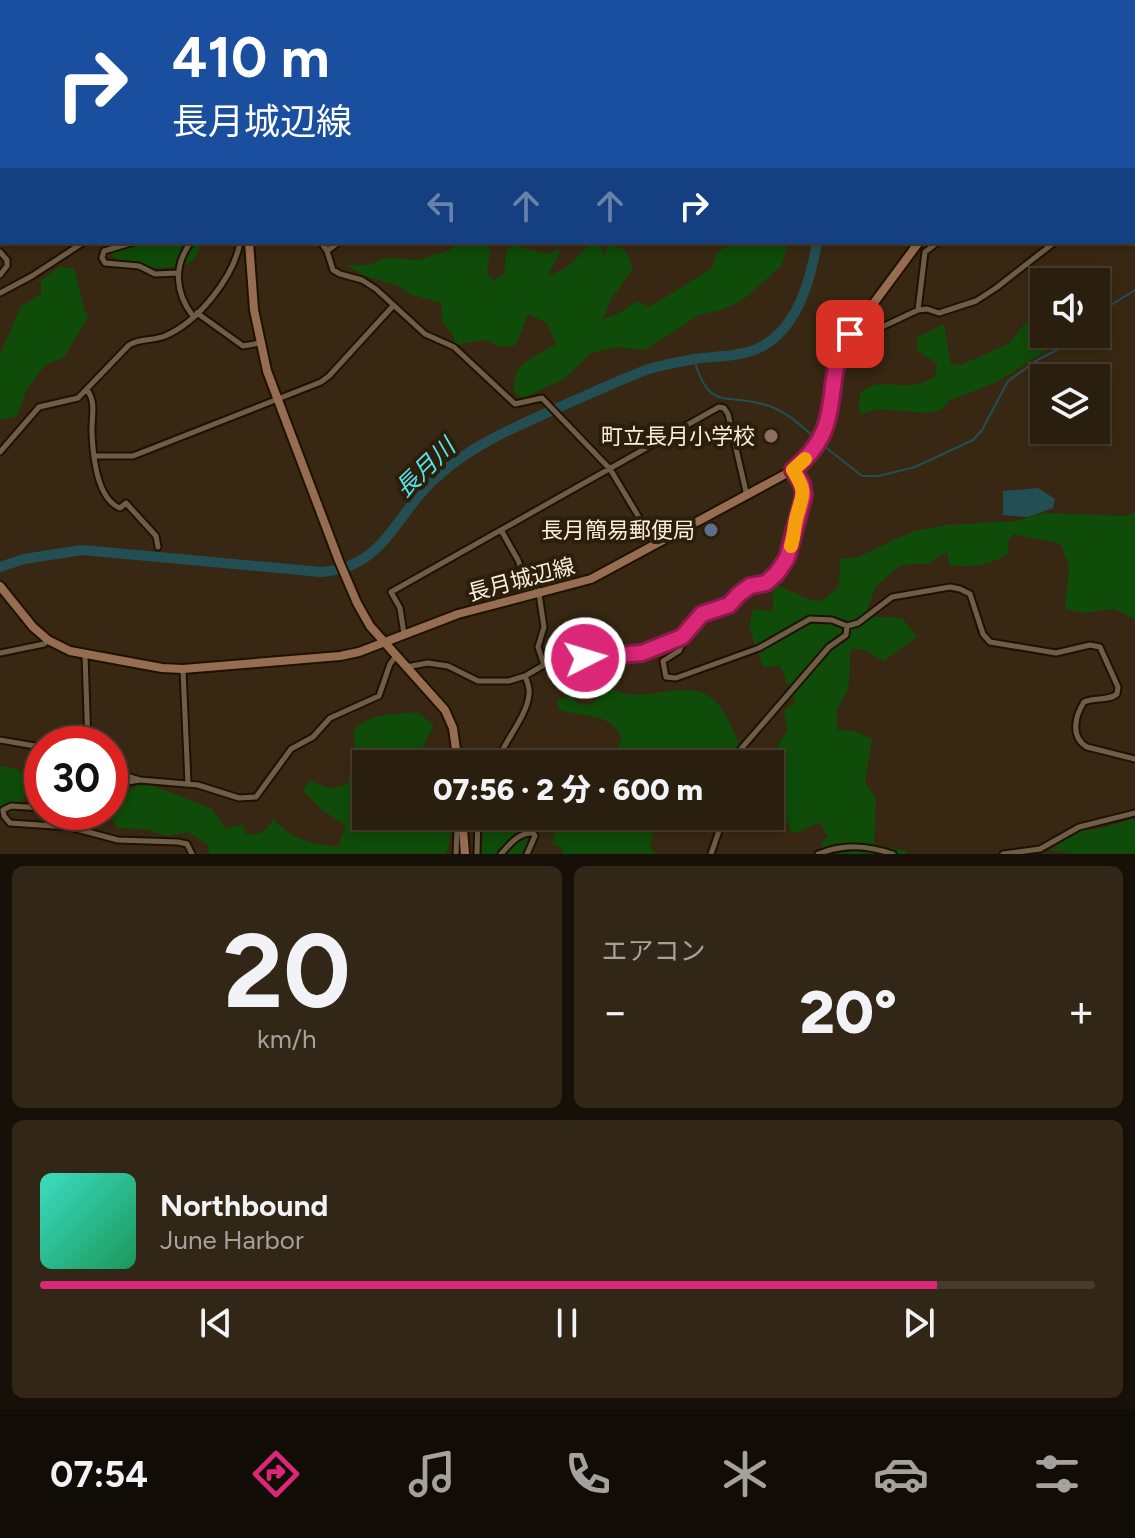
<!DOCTYPE html>
<html lang="ja">
<meta charset="utf-8">
<style>
:root{--surface:#2a1e0e;--page:#322717;--text:#f1f3f6;--muted:#a5a29e;--line:#463c2e;--accent:#db2777}
body{margin:0;font-family:Figtree,"Noto Sans JP",sans-serif;background:var(--page);color:var(--text);height:100vh;display:flex;flex-direction:column;font-size:30px;white-space:nowrap}
*{box-sizing:border-box;margin:0}
p{font-size:26px;color:var(--muted)}
.icon{flex:none;width:44px;height:44px;fill:none;stroke:currentColor;stroke-width:2;stroke-linecap:round;stroke-linejoin:round}
.map{position:relative;height:854px;overflow:hidden}
.sheet{display:flex;flex-direction:column;gap:12px;padding:12px;background:#171008;flex:1}
.sheet>*{flex:none}
.banner{position:absolute;left:0px;top:0px;width:1136px;height:244px;box-shadow:0 4px 12px #0003,0 0 0 2px var(--line);background:#1a4fa0;color:#fff;overflow:hidden}
.buttons{position:absolute;left:1030px;top:268px;display:grid;gap:16px}
.buttons a{display:grid;place-items:center;width:80px;height:80px;border-radius:0px;background:var(--surface);box-shadow:0 4px 12px #0003,0 0 0 2px var(--line);font-size:40px}
.speed{position:absolute;left:24px;top:726px;display:flex;gap:16px;font-size:40px;font-weight:700;text-align:center}
.speed>*{display:grid;place-content:center;width:104px;height:104px;border-radius:50%;background:var(--surface);box-shadow:0 4px 12px #0003,0 0 0 2px var(--line);line-height:1}
.speed .limit{border:12px solid #d22;background:#fff;color:#111}
.pin{position:absolute;display:grid;place-items:center;width:68px;height:68px;color:#fff;margin:-34px;border-radius:16px;box-shadow:0 4px 12px #0006}
.me{position:absolute;width:88px;margin:-44px;rotate:85deg;stroke-linejoin:round;filter:drop-shadow(0 0 6px #0008)}
.turn{display:flex;align-items:center;gap:28px;height:168px;padding:0 40px;font-size:36px}
.turn .icon{width:104px;height:104px;stroke-width:2.5}
.turn b{display:block;font-size:56px;line-height:68px}
.lanes{display:flex;align-items:center;height:76px;padding:0 40px;background:#0003;justify-content:center;gap:40px;direction:ltr}
.lanes .off{opacity:.35}
.big{font-size:60px;font-weight:800;line-height:1.1}
.sheet .card{flex:1;display:flex;flex-direction:column;justify-content:center;gap:12px;min-width:0;padding:0 28px;border-radius:12px;background:var(--page)}
.sheet .dial{align-items:center;gap:0}
.dial b{font-size:104px;line-height:1}
.song{display:flex;align-items:center;gap:24px}
.cover{width:96px;height:96px;border-radius:12px;background:linear-gradient(135deg,hsl(170 70% 55%),hsl(150 70% 35%))}
.played{height:8px;border-radius:4px;background:linear-gradient(90deg,var(--accent) 85%,var(--line) 85%)}
.keys{display:flex;justify-content:space-around;direction:ltr}
.heat{display:flex;justify-content:space-between;align-items:center;font-size:44px;direction:ltr}
.sheet .tiles{flex:1;display:grid;gap:12px;grid-template-columns:1fr 1fr}
.card:last-child{grid-column:span 2}
.trip{position:absolute;left:352px;top:750px;width:432px;height:80px;border-radius:0px;background:var(--surface);box-shadow:0 4px 12px #0003,0 0 0 2px var(--line);font-weight:800;line-height:80px;text-align:center}
.tabs{display:flex;height:128px;justify-content:space-around;align-items:center;background:#110c06;color:var(--muted)}
.tabs .icon{width:56px;height:56px}
.tabs .selected{color:var(--accent)}
.tabs b{font-size:36px;color:var(--text)}
.map>svg:first-child{display:block}
.green{fill:#0f4b09}
.water{fill:#234f54}
.lines{fill:none;stroke-linecap:round;stroke-linejoin:round}
.stream{stroke:#234f54;stroke-width:2}
.river{stroke:#234f54;stroke-width:10}
.street-casing{stroke:#1f1100;stroke-width:9}
.secondary-casing{stroke:#1f1100;stroke-width:12}
.street{stroke:#6f5e47;stroke-width:5}
.secondary{stroke:#976d52;stroke-width:8}
.route-casing{stroke:#8e194d;stroke-width:20}
.route{stroke:#db2777;stroke-width:14}
.slow{stroke:#f59e0b;stroke-width:14}
.education-dot{fill:#8d6e63;stroke:#2d1e09;stroke-width:3}
.service-dot{fill:#5c6f8a;stroke:#2d1e09;stroke-width:3}
.labels{text-anchor:middle;stroke-width:8;stroke-linejoin:round;paint-order:stroke}
.poi-label{font-size:22px;fill:#f9eee1;stroke:#2d1e09;text-anchor:end}
.street-label{font-size:22px;fill:#f9eee1;stroke:#2d1e09}
.water-label{font-size:24px;font-style:italic;fill:#54e5f3;stroke:#2d1e09}
</style>
<div class="map">
<svg width="1135" height="854" viewBox="0 0 1135 854">
<rect width="100%" height="100%" fill="#382813"/>
<path class="green" d="M 0,0 L 5,2 L 2,2 L 0,158 Z
M 584,0 L 866,0 L 582,2 Z
M 105,242 L 202,242 C 200,247 198,255 194,259 C 182,272 128,270 115,258 C 111,254 108,247 105,242 Z
M 459,242 L 491,242 L 487,273 L 494,280 L 504,274 L 506,251 L 516,245 L 545,254 L 561,249 L 547,277 L 567,267 L 593,242 L 602,242 L 602,256 L 611,244 L 626,251 L 633,269 L 611,299 L 603,319 L 616,315 L 637,301 L 650,307 L 712,268 L 716,253 L 727,246 L 727,242 L 789,242 L 781,266 L 744,299 L 724,309 L 699,315 L 645,350 L 618,347 L 591,353 L 564,379 L 523,398 L 514,392 C 512,360 534,359 556,344 L 547,323 L 528,314 L 516,345 L 502,347 L 483,340 L 456,345 L 453,335 L 443,323 L 441,303 L 410,294 L 398,286 L 363,275 L 346,265 L 369,265 L 389,257 L 418,260 L 450,250 Z
M 59,267 L 74,268 C 80,285 80,301 88,318 L 63,358 L 45,365 L 27,389 L 17,416 L 0,420 L 0,355 L 21,306 L 41,294 L 41,280 Z
M 1043,311 L 1044,334 L 1067,334 L 1067,337 L 997,382 L 949,401 L 941,410 L 929,413 L 878,409 L 861,414 L 859,409 L 860,393 C 885,372 905,397 935,376 L 937,364 L 917,350 L 917,337 L 944,324 L 951,365 L 963,364 L 1010,343 L 1025,323 Z
M 1135,512 L 1135,619 L 1114,609 L 1083,613 L 1065,609 L 1069,567 L 1061,544 L 1014,534 L 1007,542 L 1009,553 C 989,566 973,568 949,565 L 947,552 L 928,564 L 901,565 L 876,586 L 865,616 L 902,618 L 917,637 L 883,661 L 862,649 L 851,649 C 847,676 855,686 836,710 L 838,730 L 855,731 L 872,739 L 865,782 L 876,799 L 874,844 L 907,851 L 907,854 L 826,854 L 822,851 L 823,840 L 828,836 L 820,823 C 808,824 804,833 792,833 L 786,818 L 758,817 L 770,816 L 770,781 L 777,774 L 771,756 L 787,731 L 784,711 L 795,701 L 780,666 L 763,667 L 749,627 L 753,609 L 773,611 L 773,583 L 808,599 L 821,601 L 839,587 L 840,559 L 858,557 L 913,531 L 947,525 L 1017,521 L 1043,513 L 1127,516 Z
M 610,689 C 618,691 627,695 635,695 C 670,694 705,676 726,716 C 735,733 740,744 743,763 L 594,764 L 614,754 L 622,738 C 609,712 585,717 559,710 L 557,700 L 569,696 L 578,703 L 589,705 Z
M 417,712 L 434,725 L 423,745 L 434,764 L 366,764 L 366,816 L 451,816 L 450,841 L 446,854 L 209,854 L 208,845 L 188,832 L 167,836 L 144,829 L 117,828 L 111,815 L 70,816 L 60,812 L 110,812 L 110,797 L 128,792 L 137,785 L 155,786 L 212,809 L 226,829 L 242,824 L 246,834 C 261,835 267,832 273,818 C 292,841 310,843 338,847 L 346,826 L 321,809 L 302,790 L 310,781 L 332,789 L 347,784 L 355,756 L 354,730 C 373,711 392,716 417,712 Z
M 0,766 L 17,769 L 27,776 L 27,791 L 15,813 L 0,811 Z
M 484,816 L 538,816 L 528,825 L 527,839 L 534,854 L 481,854 Z
M 556,816 L 662,816 L 653,834 L 650,848 L 657,854 L 562,854 L 562,849 L 552,843 L 557,827 Z
M 1135,818 L 1135,854 L 1075,854 L 1049,850 L 1080,831 L 1103,828 Z"/>
<path class="water" d="M 1038,488 L 1055,499 L 1053,508 L 1028,517 L 1003,515 L 1003,491 Z"/>
<g class="lines">
<path class="stream" d="M 1096,330 L 1106,320 L 1111,305 L 1135,290
M 694,359 C 710,415 727,391 769,406 C 787,412 800,425 815,438
M 819,442 L 862,476 L 879,476 L 915,467 L 973,440 L 982,430 L 1008,381 L 1039,359 L 1088,334"/>
<path class="river" d="M 899,2 L 902,0
M 0,567 L 24,559 L 82,550 L 321,572 C 377,568 390,529 422,492 C 459,450 512,428 562,406 C 590,394 617,381 646,370 C 662,365 678,362 694,359 C 716,356 741,357 761,347 C 798,328 811,279 817,242"/>
<defs>
<path id="street" d="M 119,0 L 120,2
M 244,0 L 247,2
M 953,0 L 956,2
M 450,2 L 451,0
M 1134,205 L 1135,204
M 134,242 L 104,251 L 102,258 L 105,263 L 139,266 L 155,274 L 177,273
M 191,242 C 173,266 175,293 193,316
M 321,242 L 327,251 L 333,270 L 340,274 L 362,280 L 376,289 L 425,334 L 454,347 L 515,404 L 542,398 L 610,469 L 655,544
M 327,251 L 339,242
M 0,252 L 7,260 L 7,266 L 0,275
M 0,293 L 32,276 L 84,242
M 918,310 L 925,252 L 938,242
M 197,313 L 243,346 L 260,343
M 861,320 L 882,327 L 918,310 L 927,309 L 939,313 L 976,301 L 996,288 L 1055,242
M 87,390 C 97,402 91,419 92,433 C 93,456 97,499 120,508 L 126,503 L 156,536 L 158,547
M 0,452 L 39,407 L 78,398 L 129,345 C 140,338 153,341 165,336 C 198,322 234,277 240,242
M 95,456 L 133,456 L 321,382 L 329,376 L 393,306
M 501,530 L 518,560 L 524,577 L 536,587 L 539,594 L 544,627 L 538,647 L 544,665
M 404,634 L 400,608 L 391,592 L 719,407 L 724,408 L 728,414 L 747,496
M 682,637 L 683,643 L 679,651 L 663,661 L 666,677 L 676,678 L 759,648 L 810,619 L 832,620 L 847,626 L 858,623 L 892,597 L 950,587 L 960,589 L 970,594 L 983,634 L 990,642 L 1056,653 L 1090,645 L 1100,647 L 1118,687 L 1117,694 C 1109,701 1094,697 1084,702 C 1075,716 1070,737 1087,747 L 1135,759
M 0,653 L 44,644 L 48,640
M 85,655 L 88,744
M 406,667 L 428,663 L 448,666 L 478,681 L 509,681 L 525,676 L 544,665 L 574,658 L 642,653 L 682,637 L 702,614 L 729,605 L 739,594 L 750,586 L 766,583 L 777,573 L 787,558 L 796,518 L 804,495 L 802,484 L 793,471
M 183,670 L 188,783
M 0,740 L 35,746 L 42,759
M 496,764 C 503,743 528,715 529,694 C 530,688 527,681 525,676
M 728,764 L 829,647 L 846,635 L 847,626
M 110,771 L 140,780 L 198,785 L 239,798 L 256,797 L 291,749 L 313,737 L 330,718 L 379,696 L 390,664 L 396,656
M 110,785 L 140,780
M 42,808 L 11,806 L 3,810 L 4,816 L 10,823 L 69,827 L 118,840 L 178,842 L 187,844 L 192,854
M 456,854 L 457,829 L 462,827
M 477,854 L 478,816
M 501,854 C 510,844 519,832 533,833 L 535,836 L 527,854
M 711,854 L 721,825 L 721,816
M 818,854 C 844,844 866,845 893,854
M 1003,854 L 1040,849 L 1079,827 L 1135,813"/>
<path id="secondary" d="M 231,0 L 231,2
M 928,2 L 929,0
M 249,242 L 254,310 L 267,371 L 339,561 L 357,603 L 370,626 L 445,710 L 453,728 L 458,764
M 0,586 L 33,627 L 48,640 L 70,651 L 162,668 L 183,669 L 340,656 L 359,652 L 458,614 L 591,579 L 793,470 C 842,429 824,397 842,346 L 919,242
M 462,816 L 465,854"/>
</defs>
<use href="#street" class="street-casing"/>
<use href="#secondary" class="secondary-casing"/>
<use href="#street" class="street"/>
<use href="#secondary" class="secondary"/>
</g>
<g class="lines">
<defs>
<path id="route" d="M 585,658 L 642,653 L 682,637 L 702,614 L 729,605 L 739,594 L 750,586 L 766,583 L 777,573 L 787,558 L 804,495 L 802,484 L 793,470 C 850,423 818,384 850,334"/>
</defs>
<use href="#route" class="route-casing"/>
<use href="#route" class="route"/>
<path class="slow" d="M 791,546 C 794,537 794,528 796,519 C 802,494 808,494 793,470 L 805,459"/>
</g>
<circle class="education-dot" cx="771" cy="436" r="8"/>
<circle class="service-dot" cx="711" cy="530" r="8"/>
<g class="labels">
<g class="poi-label">
<text x="755" y="444">町立長月小学校</text>
<text x="695" y="538">長月簡易郵便局</text>
</g>
<g class="street-label">
<text transform="translate(521 579) rotate(-15)" y="8">長月城辺線</text>
</g>
<g class="water-label">
<text transform="translate(425 468) rotate(-44)" y="8">長月川</text>
</g>
</g>
</svg>
<div class="buttons">
<a><svg class="icon" aria-label="sound" viewBox="0 0 24 24"><path d="M4 9h4l5-4v14l-5-4H4zM17 9q2 3 0 6"/></svg></a>
<a><svg class="icon" aria-label="layers" viewBox="0 0 24 24"><path d="M12 4l9 5-9 5-9-5zM3 14l9 5 9-5"/></svg></a>
</div>
<div class="speed"><div class="limit">30</div></div>
<div class="pin" style="left:850px;top:334px;background:#d93025"><svg class="icon" aria-label="arrive" viewBox="0 0 24 24"><path d="M6 21V4h12l-3 4 3 4H6"/></svg></div>
<svg class="me" style="left:585px;top:658px" viewBox="-20 -20 40 40"><circle r="17" fill="#db2777" stroke="#fff" stroke-width="3"/><path d="M0-11L8 9 0 5-8 9z" fill="#fff"/></svg>
<div class="trip">07:56 · 2 分 · 600 m</div>
<div class="banner">
<div class="turn"><svg class="icon" aria-label="right" viewBox="0 0 24 24"><path d="M7 20v-9h11M14 6l5 5-5 5"/></svg><div><b>410 m</b>長月城辺線</div></div>
<div class="lanes"><svg class="icon off" aria-label="left" viewBox="0 0 24 24"><path d="M17 20v-9H6M10 6l-5 5 5 5"/></svg><svg class="icon off" aria-label="ahead" viewBox="0 0 24 24"><path d="M12 20V5M6 11l6-6 6 6"/></svg><svg class="icon off" aria-label="ahead" viewBox="0 0 24 24"><path d="M12 20V5M6 11l6-6 6 6"/></svg><svg class="icon" aria-label="right" viewBox="0 0 24 24"><path d="M7 20v-9h11M14 6l5 5-5 5"/></svg></div>
</div>
</div>
<section class="sheet">
<div class="tiles">
<div class="card dial"><b>20</b><p>km/h</p></div>
<div class="card"><p>エアコン</p>
<div class="heat"><a>−</a><b class="big">20°</b><a>+</a></div>
</div>
<div class="card">
<div class="song"><i class="cover"></i><div><b>Northbound</b><p>June Harbor</p></div></div>
<div class="played"></div>
<div class="keys"><svg class="icon" aria-label="previous" viewBox="0 0 24 24"><path d="M18 5L8 12l10 7zM5 5v14"/></svg><svg class="icon" aria-label="pause" viewBox="0 0 24 24"><path d="M8 5v14M16 5v14"/></svg><svg class="icon" aria-label="next" viewBox="0 0 24 24"><path d="M6 5l10 7-10 7zM19 5v14"/></svg></div>
</div>
</div>
</section>
<nav class="tabs">
<b>07:54</b>
<svg class="icon selected" aria-label="directions" viewBox="0 0 24 24"><path d="M12 3l9 9-9 9-9-9zM9 14v-3h6M13 9l2 2-2 2"/></svg>
<svg class="icon" aria-label="music" viewBox="0 0 24 24"><path d="M9 18V5l10-2v13"/><circle cx="6" cy="18" r="3"/><circle cx="16" cy="16" r="3"/></svg>
<svg class="icon" aria-label="phone" viewBox="0 0 24 24"><path d="M5 4h4l2 5-3 2q2 4 5 5l2-3 5 2v4C11 20 4 13 5 4z"/></svg>
<svg class="icon" aria-label="climate" viewBox="0 0 24 24"><path d="M12 3v18M4 7l16 10M4 17L20 7"/></svg>
<svg class="icon" aria-label="car" viewBox="0 0 24 24"><path d="M5 17H2v-5l4-1 3-4h7l3 4 3 1v5h-3M9 17h6M6 11h13"/><circle cx="7" cy="17" r="2"/><circle cx="17" cy="17" r="2"/></svg>
<svg class="icon" aria-label="filters" viewBox="0 0 24 24"><path d="M4 7h16M4 17h16"/><circle cx="9" cy="7" r="2"/><circle cx="15" cy="17" r="2"/></svg>
</nav>
